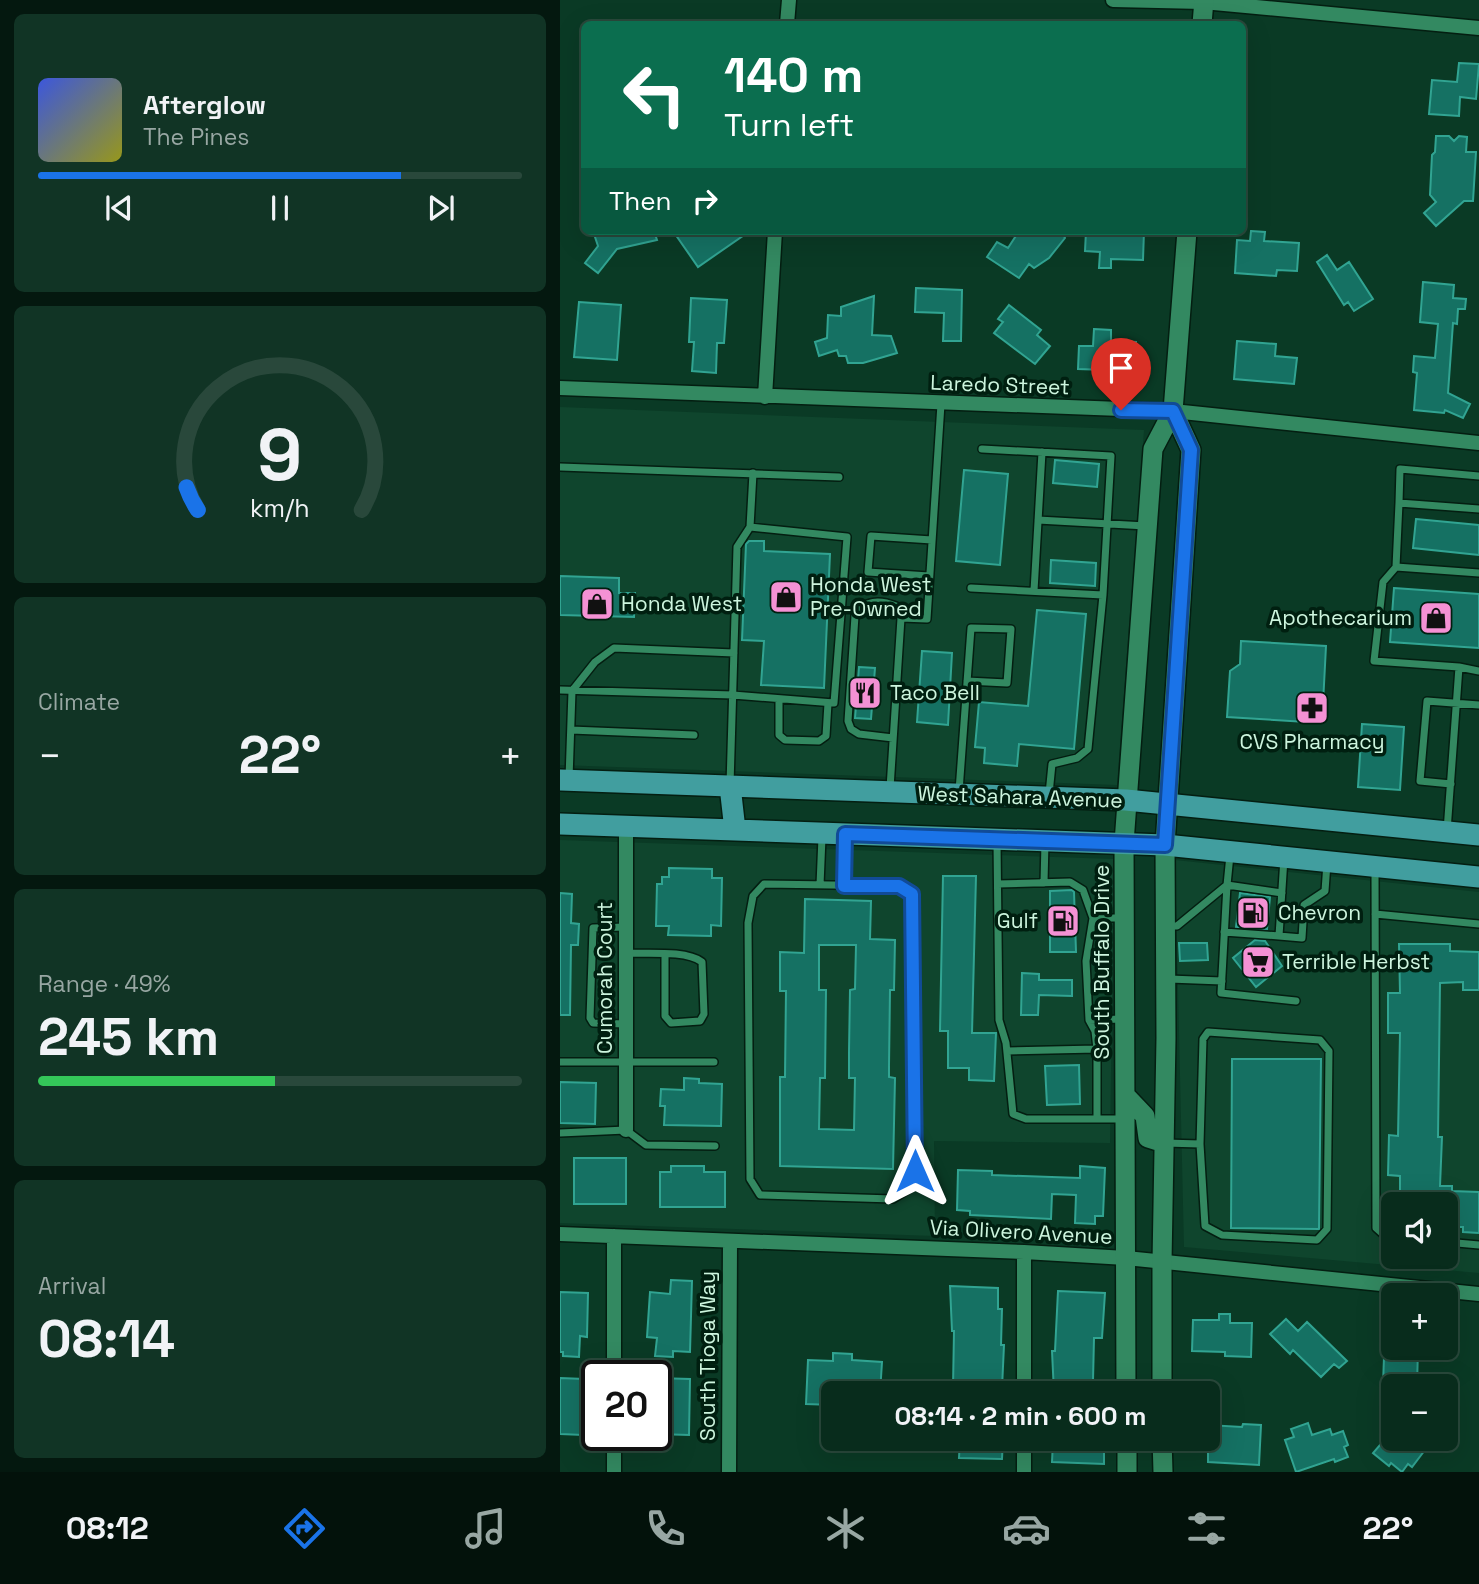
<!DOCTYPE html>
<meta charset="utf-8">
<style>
:root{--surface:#082c1c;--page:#113425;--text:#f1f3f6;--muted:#98a7a3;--line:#29483b;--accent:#1a73e8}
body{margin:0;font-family:"Space Grotesk",sans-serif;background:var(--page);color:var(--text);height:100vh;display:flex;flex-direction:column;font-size:26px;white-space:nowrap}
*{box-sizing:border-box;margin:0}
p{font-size:23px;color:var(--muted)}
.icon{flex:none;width:38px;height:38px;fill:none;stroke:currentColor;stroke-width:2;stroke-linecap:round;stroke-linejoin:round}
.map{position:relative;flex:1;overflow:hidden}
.panel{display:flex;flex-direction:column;gap:14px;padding:14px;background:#04180f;width:560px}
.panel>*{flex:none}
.guide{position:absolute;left:21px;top:21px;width:665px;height:214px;border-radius:10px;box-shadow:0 7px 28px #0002,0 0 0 2px var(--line);background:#0b6e4f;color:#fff;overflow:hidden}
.buttons{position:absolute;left:821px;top:1192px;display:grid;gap:14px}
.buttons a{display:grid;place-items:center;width:77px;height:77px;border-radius:10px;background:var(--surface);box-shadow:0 7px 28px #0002,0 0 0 2px var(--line);font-size:35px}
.speed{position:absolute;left:21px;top:1360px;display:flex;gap:14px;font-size:35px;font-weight:700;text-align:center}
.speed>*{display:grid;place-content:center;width:91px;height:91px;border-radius:50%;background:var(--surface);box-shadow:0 7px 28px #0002,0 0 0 2px var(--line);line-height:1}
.speed .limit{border:4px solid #111;border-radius:10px;background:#fff;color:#111}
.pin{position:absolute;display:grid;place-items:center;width:60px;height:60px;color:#fff;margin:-72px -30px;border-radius:50% 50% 50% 0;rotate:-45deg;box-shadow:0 0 7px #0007}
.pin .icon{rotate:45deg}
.me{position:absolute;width:77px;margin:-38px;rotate:0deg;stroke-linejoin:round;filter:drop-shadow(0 0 5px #0008)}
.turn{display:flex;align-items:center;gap:24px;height:147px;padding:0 28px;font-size:32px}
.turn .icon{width:91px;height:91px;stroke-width:2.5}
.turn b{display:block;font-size:49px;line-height:60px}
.then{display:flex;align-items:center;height:66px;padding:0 28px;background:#0003;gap:14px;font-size:26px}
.big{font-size:52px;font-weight:800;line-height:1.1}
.panel .widget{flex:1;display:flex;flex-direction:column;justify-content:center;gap:10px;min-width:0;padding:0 24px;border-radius:10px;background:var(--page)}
.panel .dial{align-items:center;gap:0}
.dial svg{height:182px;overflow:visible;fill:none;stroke:var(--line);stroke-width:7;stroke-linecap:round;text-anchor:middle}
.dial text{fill:var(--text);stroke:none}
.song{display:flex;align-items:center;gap:21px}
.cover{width:84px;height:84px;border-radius:10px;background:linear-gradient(135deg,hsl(230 70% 55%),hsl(60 70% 35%))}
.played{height:7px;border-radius:4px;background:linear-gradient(90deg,var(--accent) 75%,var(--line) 75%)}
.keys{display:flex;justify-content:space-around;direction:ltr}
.heat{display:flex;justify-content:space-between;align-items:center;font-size:38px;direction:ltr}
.charge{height:10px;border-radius:5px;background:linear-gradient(90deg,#34c759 49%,var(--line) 0)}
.trip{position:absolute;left:261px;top:1381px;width:399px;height:70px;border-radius:10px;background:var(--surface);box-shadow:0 7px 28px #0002,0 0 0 2px var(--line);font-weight:800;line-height:70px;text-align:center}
.tabs{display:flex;height:112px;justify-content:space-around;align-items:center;background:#03120b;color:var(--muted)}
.tabs .icon{width:49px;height:49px}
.tabs .current{color:var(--accent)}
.tabs b{font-size:32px;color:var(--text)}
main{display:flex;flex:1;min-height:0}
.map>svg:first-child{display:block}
.built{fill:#0f452d;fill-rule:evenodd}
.building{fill:#157163;stroke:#31a492;stroke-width:2;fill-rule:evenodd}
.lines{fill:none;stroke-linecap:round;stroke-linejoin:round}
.lane-casing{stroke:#041e11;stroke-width:10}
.street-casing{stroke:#041e11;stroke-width:17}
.secondary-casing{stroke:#041e11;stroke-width:22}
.primary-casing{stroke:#041e11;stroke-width:24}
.lane{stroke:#338961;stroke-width:7}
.street{stroke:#338961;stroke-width:14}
.secondary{stroke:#338961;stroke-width:19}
.primary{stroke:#419e9f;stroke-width:21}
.route-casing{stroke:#114b97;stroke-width:18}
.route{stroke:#1a73e8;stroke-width:12}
.labels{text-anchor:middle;stroke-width:7;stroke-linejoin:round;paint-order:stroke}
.street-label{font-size:21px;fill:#cdf5de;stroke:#001f10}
.poi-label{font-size:21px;fill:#cdf5de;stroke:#001f10;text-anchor:start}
</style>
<main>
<section class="panel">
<div class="widget">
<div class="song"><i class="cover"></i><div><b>Afterglow</b><p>The Pines</p></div></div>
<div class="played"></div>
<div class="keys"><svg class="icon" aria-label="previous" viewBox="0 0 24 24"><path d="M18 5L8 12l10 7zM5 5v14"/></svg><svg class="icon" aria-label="pause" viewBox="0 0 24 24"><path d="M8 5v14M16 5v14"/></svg><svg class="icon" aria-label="next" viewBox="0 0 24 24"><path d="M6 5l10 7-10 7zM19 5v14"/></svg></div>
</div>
<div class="widget dial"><svg viewBox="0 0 100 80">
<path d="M14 69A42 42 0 1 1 86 69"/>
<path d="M14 69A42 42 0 0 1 9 59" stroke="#1a73e8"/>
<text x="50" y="56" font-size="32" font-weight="700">9</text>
<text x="50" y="72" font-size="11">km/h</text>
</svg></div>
<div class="widget"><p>Climate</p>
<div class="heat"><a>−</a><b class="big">22°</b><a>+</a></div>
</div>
<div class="widget"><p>Range · 49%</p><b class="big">245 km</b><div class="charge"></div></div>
<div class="widget"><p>Arrival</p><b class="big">08:14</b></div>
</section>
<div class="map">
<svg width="919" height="1472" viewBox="0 0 919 1472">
<rect width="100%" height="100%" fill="#0a3a25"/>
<path class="built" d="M 0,407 L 584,430 L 557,785 L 0,765 Z
M 0,840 L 554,859 L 550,1143 L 374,1141 L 375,1236 L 0,1223 Z
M 615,860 L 919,892 L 919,1273 L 624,1247 ZM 833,1204 L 886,1204 L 886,1256 L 833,1256 Z"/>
<path class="building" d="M 899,63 L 919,64 L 916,99 L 900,97 L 899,116 L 869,114 L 872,80 L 897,82 Z
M 876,136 L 889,136 L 894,141 L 899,136 L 907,137 L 906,152 L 916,152 L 913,201 L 904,201 L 876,226 L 864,213 L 876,202 L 870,195 L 872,155 L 875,152 Z
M 33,231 L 94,231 L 97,240 L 57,249 L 38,273 L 25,263 L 38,246 Z
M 113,231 L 190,231 L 138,267 Z
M 459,231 L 463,234 L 468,231 L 501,231 L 505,238 L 489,258 L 474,268 L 469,264 L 459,278 L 427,257 L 437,242 L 448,248 Z
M 526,231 L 584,231 L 583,260 L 551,259 L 551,268 L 539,268 L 540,252 L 525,251 Z
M 691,231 L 705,232 L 704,241 L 739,243 L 737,271 L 717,270 L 716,276 L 675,273 L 677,240 L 690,241 Z
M 767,255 L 777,270 L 789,262 L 813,299 L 794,311 L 788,302 L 784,305 L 757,262 Z
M 863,282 L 894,285 L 893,298 L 906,299 L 905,309 L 898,309 L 897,324 L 893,323 L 888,393 L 910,404 L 903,418 L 885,410 L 884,413 L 854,410 L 857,373 L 853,372 L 854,356 L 875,358 L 878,324 L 860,322 Z
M 356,288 L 402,290 L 401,341 L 383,341 L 384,313 L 355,312 Z
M 314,296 L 312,335 L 331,336 L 337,353 L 303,363 L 288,363 L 286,356 L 279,356 L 277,350 L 259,356 L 255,342 L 267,338 L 268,315 L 281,316 L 281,307 Z
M 131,298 L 167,300 L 164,343 L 157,343 L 156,373 L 132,371 L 134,342 L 129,342 Z
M 19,302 L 61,305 L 57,360 L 14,357 Z
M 449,305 L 481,330 L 477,335 L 490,346 L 475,364 L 434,333 L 443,322 L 438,319 Z
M 534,329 L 551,330 L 551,341 L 576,342 L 575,371 L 518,369 L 519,346 L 533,346 Z
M 677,341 L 716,344 L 715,356 L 737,358 L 734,384 L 674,379 Z
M 495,460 L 539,464 L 537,487 L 493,483 Z
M 404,470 L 448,474 L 440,565 L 396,561 Z
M 856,519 L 919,525 L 919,555 L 853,548 Z
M 189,541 L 204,541 L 204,551 L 270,554 L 264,688 L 201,685 L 204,641 L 182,640 L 186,544 Z
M 491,560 L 536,563 L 535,586 L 490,583 Z
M 0,576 L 59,578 L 59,593 L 75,593 L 74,617 L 0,615 Z
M 834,588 L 919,594 L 919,648 L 830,642 Z
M 477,610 L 526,614 L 514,749 L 459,744 L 457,766 L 424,763 L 425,748 L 415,747 L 419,702 L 468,706 Z
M 681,641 L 766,646 L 762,723 L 667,717 L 670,671 L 680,664 Z
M 362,651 L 392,653 L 388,725 L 357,722 Z
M 299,667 L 315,668 L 311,719 L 295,718 Z
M 802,724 L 844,727 L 840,790 L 798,787 Z
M 109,868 L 152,869 L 152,878 L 162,878 L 161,926 L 151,925 L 151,936 L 108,935 L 109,926 L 96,926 L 97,884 L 102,884 L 102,877 L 109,877 Z
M 383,876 L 416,876 L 412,1033 L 436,1033 L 434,1081 L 409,1080 L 409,1068 L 388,1068 L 388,1031 L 380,1031 Z
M 512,890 L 514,892 L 516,952 L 490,952 L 490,891 Z
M 0,893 L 12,894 L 11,923 L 19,924 L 18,945 L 11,945 L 10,1015 L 0,1015 Z
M 680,893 L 710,897 L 707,929 L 676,927 Z
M 245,899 L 311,901 L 310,939 L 335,940 L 334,990 L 330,990 L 329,1066 L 329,1077 L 335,1078 L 333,1169 L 220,1166 L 220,1077 L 225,1077 L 226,991 L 220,991 L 220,952 L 244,953 ZM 259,945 L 296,945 L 295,989 L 290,990 L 289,1052 L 289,1078 L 295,1078 L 294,1130 L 259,1129 L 260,1078 L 265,1078 L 266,990 L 259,990 Z
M 695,940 L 705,941 L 722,966 L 696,987 L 673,958 Z
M 619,943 L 647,943 L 648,960 L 620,961 Z
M 839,944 L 890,944 L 890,951 L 919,952 L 919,990 L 903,990 L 903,982 L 880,983 L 878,1137 L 882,1137 L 880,1186 L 892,1186 L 892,1191 L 919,1192 L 919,1233 L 903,1232 L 903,1227 L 886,1227 L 886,1204 L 840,1204 L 840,1176 L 828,1175 L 829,1135 L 838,1136 L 840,1033 L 828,1033 L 828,993 L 840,993 Z
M 462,973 L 479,974 L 479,980 L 512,980 L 512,996 L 479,995 L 478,1015 L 461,1015 Z
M 672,1059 L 761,1059 L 759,1229 L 671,1228 Z
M 519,1065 L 520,1104 L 487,1105 L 485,1066 Z
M 124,1078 L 139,1079 L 139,1083 L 162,1084 L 161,1126 L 104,1125 L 105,1106 L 100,1106 L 101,1089 L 124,1090 Z
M 0,1082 L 36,1083 L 35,1124 L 0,1123 Z
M 14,1158 L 66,1158 L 66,1204 L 14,1204 Z
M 111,1166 L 144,1166 L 144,1172 L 165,1172 L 165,1207 L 100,1207 L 100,1172 L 111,1172 Z
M 520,1166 L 545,1168 L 543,1216 L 535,1216 L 535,1224 L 515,1223 L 516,1195 L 492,1194 L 491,1219 L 410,1215 L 410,1211 L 397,1210 L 398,1170 L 432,1171 L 432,1175 L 520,1178 Z
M 111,1280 L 132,1281 L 130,1352 L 113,1351 L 113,1357 L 95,1356 L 97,1338 L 87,1337 L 90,1292 L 110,1294 Z
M 390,1286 L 438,1288 L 438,1309 L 442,1309 L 441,1345 L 444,1345 L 442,1388 L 393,1388 L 394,1331 L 392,1331 Z
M 498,1291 L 545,1293 L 542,1338 L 534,1338 L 533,1381 L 541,1381 L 540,1393 L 494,1393 L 492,1351 L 495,1351 Z
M 0,1292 L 28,1293 L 27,1337 L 20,1336 L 19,1357 L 3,1356 L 3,1352 L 0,1352 Z
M 659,1314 L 670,1314 L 670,1323 L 692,1323 L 691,1357 L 665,1356 L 665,1352 L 632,1351 L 633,1320 L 659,1320 Z
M 726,1319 L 738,1331 L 747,1322 L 787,1361 L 779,1368 L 774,1364 L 761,1377 L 733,1350 L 730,1354 L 710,1334 Z
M 827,1348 L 858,1348 L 857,1386 L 823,1385 L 824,1357 L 827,1357 Z
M 273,1353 L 292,1354 L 292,1360 L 322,1362 L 320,1393 L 273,1393 L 273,1405 L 246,1404 L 248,1360 L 273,1361 Z
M 0,1378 L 24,1379 L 23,1408 L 28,1408 L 28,1420 L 24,1420 L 23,1435 L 0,1434 Z
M 96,1378 L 130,1379 L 129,1435 L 96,1434 Z
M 748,1423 L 752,1435 L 770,1429 L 772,1435 L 783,1431 L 788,1445 L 784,1447 L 788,1457 L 775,1462 L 774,1459 L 736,1472 L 725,1440 L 734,1437 L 731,1429 Z
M 683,1424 L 701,1425 L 699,1465 L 648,1462 L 648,1425 L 682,1427 Z
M 400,1438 L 443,1438 L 442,1459 L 399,1458 Z
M 498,1438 L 541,1440 L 541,1449 L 544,1449 L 544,1464 L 492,1462 L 493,1441 L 498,1442 Z
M 826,1438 L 851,1438 L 865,1450 L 852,1467 L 848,1464 L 842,1472 L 831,1463 L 829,1466 L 813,1453 Z"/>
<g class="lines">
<defs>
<path id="lane" d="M 422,449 L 551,456 L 543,595 L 528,749 L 517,758 L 492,764 L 489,794
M 0,467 L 279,477
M 839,503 L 840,469 L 919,476
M 478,520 L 586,526
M 836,567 L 919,573
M 369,576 L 308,572 L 311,536 L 372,540
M 411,588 L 543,595
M 474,591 L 482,452
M 899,667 L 814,661 L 823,582 L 836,567 L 839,503 L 919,509
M 0,690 L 173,695 L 274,703 L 287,537 L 190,527
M 219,699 L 219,735 L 225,740 L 259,741 L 266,736 L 268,703
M 11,730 L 134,735
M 333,738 L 299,734 L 291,729 L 288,721 L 295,616 C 303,599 321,600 336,606 L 341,618
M 9,779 L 12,691 L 35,662 L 54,648 L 174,653
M 891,784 L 860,781 L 867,701 L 919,705
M 170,785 L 177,547 L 190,527 L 193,473
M 330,788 L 341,618 L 367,619 L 381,404
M 399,791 L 411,628 L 451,629 L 447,683 L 407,681
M 887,831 L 899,667 L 919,671
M 437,841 L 439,1020 L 446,1043 L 453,1114 L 466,1119 L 565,1119
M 724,858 L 719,936 L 742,938 L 744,905 L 765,891 L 767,863
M 815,867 L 816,1228 L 825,1236 L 833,1237
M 484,883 L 485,842
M 204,884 L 339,886 L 352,894 L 355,1171 L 349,1189 L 333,1199 L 200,1195 L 190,1179 L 188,923 L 193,896 Z
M 438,884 L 510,882 L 523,890 L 533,918 L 526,961 L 529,1020 L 535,1031 L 537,1049 L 537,1119
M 260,885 L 262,837
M 283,885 L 285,837
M 722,893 L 667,885 L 661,993 L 736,1001
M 815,914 L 919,924
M 533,918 L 562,918
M 608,926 L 617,926 L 667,885 L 670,855
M 66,927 L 33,928 L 30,1018 L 33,1023 L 66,1024
M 664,932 L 719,936
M 66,953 C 87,954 126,950 142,962 L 144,1014 L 140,1021 L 111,1023 L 105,1016 L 105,955
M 609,979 L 662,981
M 529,1020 L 563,1019
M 648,1032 L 760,1040 L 769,1051 L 767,1229 L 757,1240 L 662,1235 L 645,1226 L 640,1144 L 643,1039 Z
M 447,1051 L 537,1049
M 0,1062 L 154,1062
M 0,1133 L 66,1130 L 86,1145 L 155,1146
M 605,1143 L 640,1144
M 886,1242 L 919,1245"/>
<path id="street" d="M 553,0 L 643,2 L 919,28
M 227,24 L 229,0
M 0,388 L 613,411 L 919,443
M 205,397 L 215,231
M 66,1130 L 66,826
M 0,1234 L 464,1252 L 566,1258 L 919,1294
M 54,1236 L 54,1376
M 464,1252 L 464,1393
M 54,1435 L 54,1472
M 464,1438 L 464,1472
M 169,1472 L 170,1241"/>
<path id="secondary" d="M 642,24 L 644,0
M 565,1095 L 585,1116 L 588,1138 L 604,1143
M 566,1393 L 564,843 L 593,449 L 613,411 L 627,231
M 602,1393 L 602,1262 L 606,1038 L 605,845 L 631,450 L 613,411
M 567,1438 L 567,1472
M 602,1438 L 603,1472"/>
<path id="primary" d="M 0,780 L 566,800 L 919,835
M 170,786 L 175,830
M 0,824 L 605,845 L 919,877"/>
</defs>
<use href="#lane" class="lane-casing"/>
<use href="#street" class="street-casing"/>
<use href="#secondary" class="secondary-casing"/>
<use href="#primary" class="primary-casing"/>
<use href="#lane" class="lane"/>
<use href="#street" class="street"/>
<use href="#secondary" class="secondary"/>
<use href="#primary" class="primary"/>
</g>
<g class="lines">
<defs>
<path id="route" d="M 355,1171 L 352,894 L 339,886 L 284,886 L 285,834 L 605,845 L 631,450 L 613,411 L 561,410"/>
</defs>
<use href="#route" class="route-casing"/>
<use href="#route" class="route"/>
</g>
<defs>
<symbol id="shop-square" viewBox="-11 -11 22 22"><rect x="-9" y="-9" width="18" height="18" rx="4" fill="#f491d4" stroke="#001f10"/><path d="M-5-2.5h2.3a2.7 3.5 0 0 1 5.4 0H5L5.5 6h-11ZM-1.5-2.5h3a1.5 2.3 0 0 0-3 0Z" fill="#111"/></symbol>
<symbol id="restaurant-square" viewBox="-11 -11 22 22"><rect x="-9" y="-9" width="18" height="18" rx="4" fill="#f491d4" stroke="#001f10"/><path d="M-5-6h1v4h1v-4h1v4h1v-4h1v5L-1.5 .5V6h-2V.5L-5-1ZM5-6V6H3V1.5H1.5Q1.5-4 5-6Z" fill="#111"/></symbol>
<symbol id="pharmacy-square" viewBox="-11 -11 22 22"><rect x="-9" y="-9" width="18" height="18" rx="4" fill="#f491d4" stroke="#001f10"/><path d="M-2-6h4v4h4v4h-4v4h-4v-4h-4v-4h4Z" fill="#111"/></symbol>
<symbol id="fuel-square" viewBox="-11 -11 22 22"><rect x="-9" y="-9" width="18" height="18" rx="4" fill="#f491d4" stroke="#001f10"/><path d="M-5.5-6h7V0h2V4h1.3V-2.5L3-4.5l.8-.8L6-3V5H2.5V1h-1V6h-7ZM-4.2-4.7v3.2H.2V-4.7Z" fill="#111"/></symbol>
<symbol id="supermarket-square" viewBox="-11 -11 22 22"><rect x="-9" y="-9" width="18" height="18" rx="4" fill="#f491d4" stroke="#001f10"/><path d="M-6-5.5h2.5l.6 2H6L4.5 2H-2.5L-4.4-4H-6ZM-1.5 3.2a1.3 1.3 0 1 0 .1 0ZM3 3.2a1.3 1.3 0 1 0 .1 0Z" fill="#111"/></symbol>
</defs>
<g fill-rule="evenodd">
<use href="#shop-square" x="207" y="578" width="38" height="38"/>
<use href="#shop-square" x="18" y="585" width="38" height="38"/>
<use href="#shop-square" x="857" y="599" width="38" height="38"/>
<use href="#restaurant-square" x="286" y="674" width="38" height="38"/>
<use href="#pharmacy-square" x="733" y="689" width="38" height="38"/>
<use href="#fuel-square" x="674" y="894" width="38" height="38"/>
<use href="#fuel-square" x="484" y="902" width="38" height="38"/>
<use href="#supermarket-square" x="679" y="943" width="38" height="38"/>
</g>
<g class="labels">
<g class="street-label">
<text transform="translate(440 385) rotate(2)" y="7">Laredo Street</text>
<text transform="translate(460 797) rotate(2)" y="7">West Sahara Avenue</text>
<text transform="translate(542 962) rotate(-90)" y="7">South Buffalo Drive</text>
<text transform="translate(45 978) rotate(-90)" y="7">Cumorah Court</text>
<text transform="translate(461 1232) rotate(3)" y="7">Via Olivero Avenue</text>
<text transform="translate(148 1356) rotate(-90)" y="7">South Tioga Way</text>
</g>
<g class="poi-label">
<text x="250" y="592">Honda West<tspan x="250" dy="24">Pre-Owned</tspan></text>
<text x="61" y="611">Honda West</text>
<text x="852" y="625" text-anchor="end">Apothecarium</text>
<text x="330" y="700">Taco Bell</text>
<text x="752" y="749" text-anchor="middle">CVS Pharmacy</text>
<text x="718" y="920">Chevron</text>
<text x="478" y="928" text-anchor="end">Gulf</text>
<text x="722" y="969">Terrible Herbst</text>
</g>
</g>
</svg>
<div class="buttons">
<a><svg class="icon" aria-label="sound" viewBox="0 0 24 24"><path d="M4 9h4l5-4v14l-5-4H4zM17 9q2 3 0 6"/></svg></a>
<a>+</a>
<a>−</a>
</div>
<div class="speed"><div class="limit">20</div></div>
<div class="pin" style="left:561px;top:410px;background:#d93025"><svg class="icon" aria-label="arrive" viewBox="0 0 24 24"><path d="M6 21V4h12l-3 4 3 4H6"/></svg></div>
<svg class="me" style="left:355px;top:1171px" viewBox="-20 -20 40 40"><path d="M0-17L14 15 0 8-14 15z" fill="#1a73e8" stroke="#fff" stroke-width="4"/></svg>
<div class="trip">08:14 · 2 min · 600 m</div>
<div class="guide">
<div class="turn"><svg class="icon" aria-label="left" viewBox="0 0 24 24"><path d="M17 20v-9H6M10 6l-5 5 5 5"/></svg><div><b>140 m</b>Turn left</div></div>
<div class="then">Then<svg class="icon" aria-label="right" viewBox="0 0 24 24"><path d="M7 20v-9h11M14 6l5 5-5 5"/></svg></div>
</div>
</div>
</main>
<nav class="tabs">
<b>08:12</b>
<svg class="icon current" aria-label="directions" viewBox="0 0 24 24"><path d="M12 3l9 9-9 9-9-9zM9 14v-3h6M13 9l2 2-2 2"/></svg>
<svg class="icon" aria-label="music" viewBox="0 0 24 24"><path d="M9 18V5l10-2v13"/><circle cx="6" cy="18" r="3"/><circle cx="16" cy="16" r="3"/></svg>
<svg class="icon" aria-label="phone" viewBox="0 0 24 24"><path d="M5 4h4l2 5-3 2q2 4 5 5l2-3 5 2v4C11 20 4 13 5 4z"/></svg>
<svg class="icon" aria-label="climate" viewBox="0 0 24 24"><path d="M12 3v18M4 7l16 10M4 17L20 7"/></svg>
<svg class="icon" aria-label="car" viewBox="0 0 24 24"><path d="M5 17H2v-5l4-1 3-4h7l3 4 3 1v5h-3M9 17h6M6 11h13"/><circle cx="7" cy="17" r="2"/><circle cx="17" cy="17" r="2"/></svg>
<svg class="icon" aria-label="filters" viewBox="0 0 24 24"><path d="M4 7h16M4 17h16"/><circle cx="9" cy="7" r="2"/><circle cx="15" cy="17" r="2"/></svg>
<b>22°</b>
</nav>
